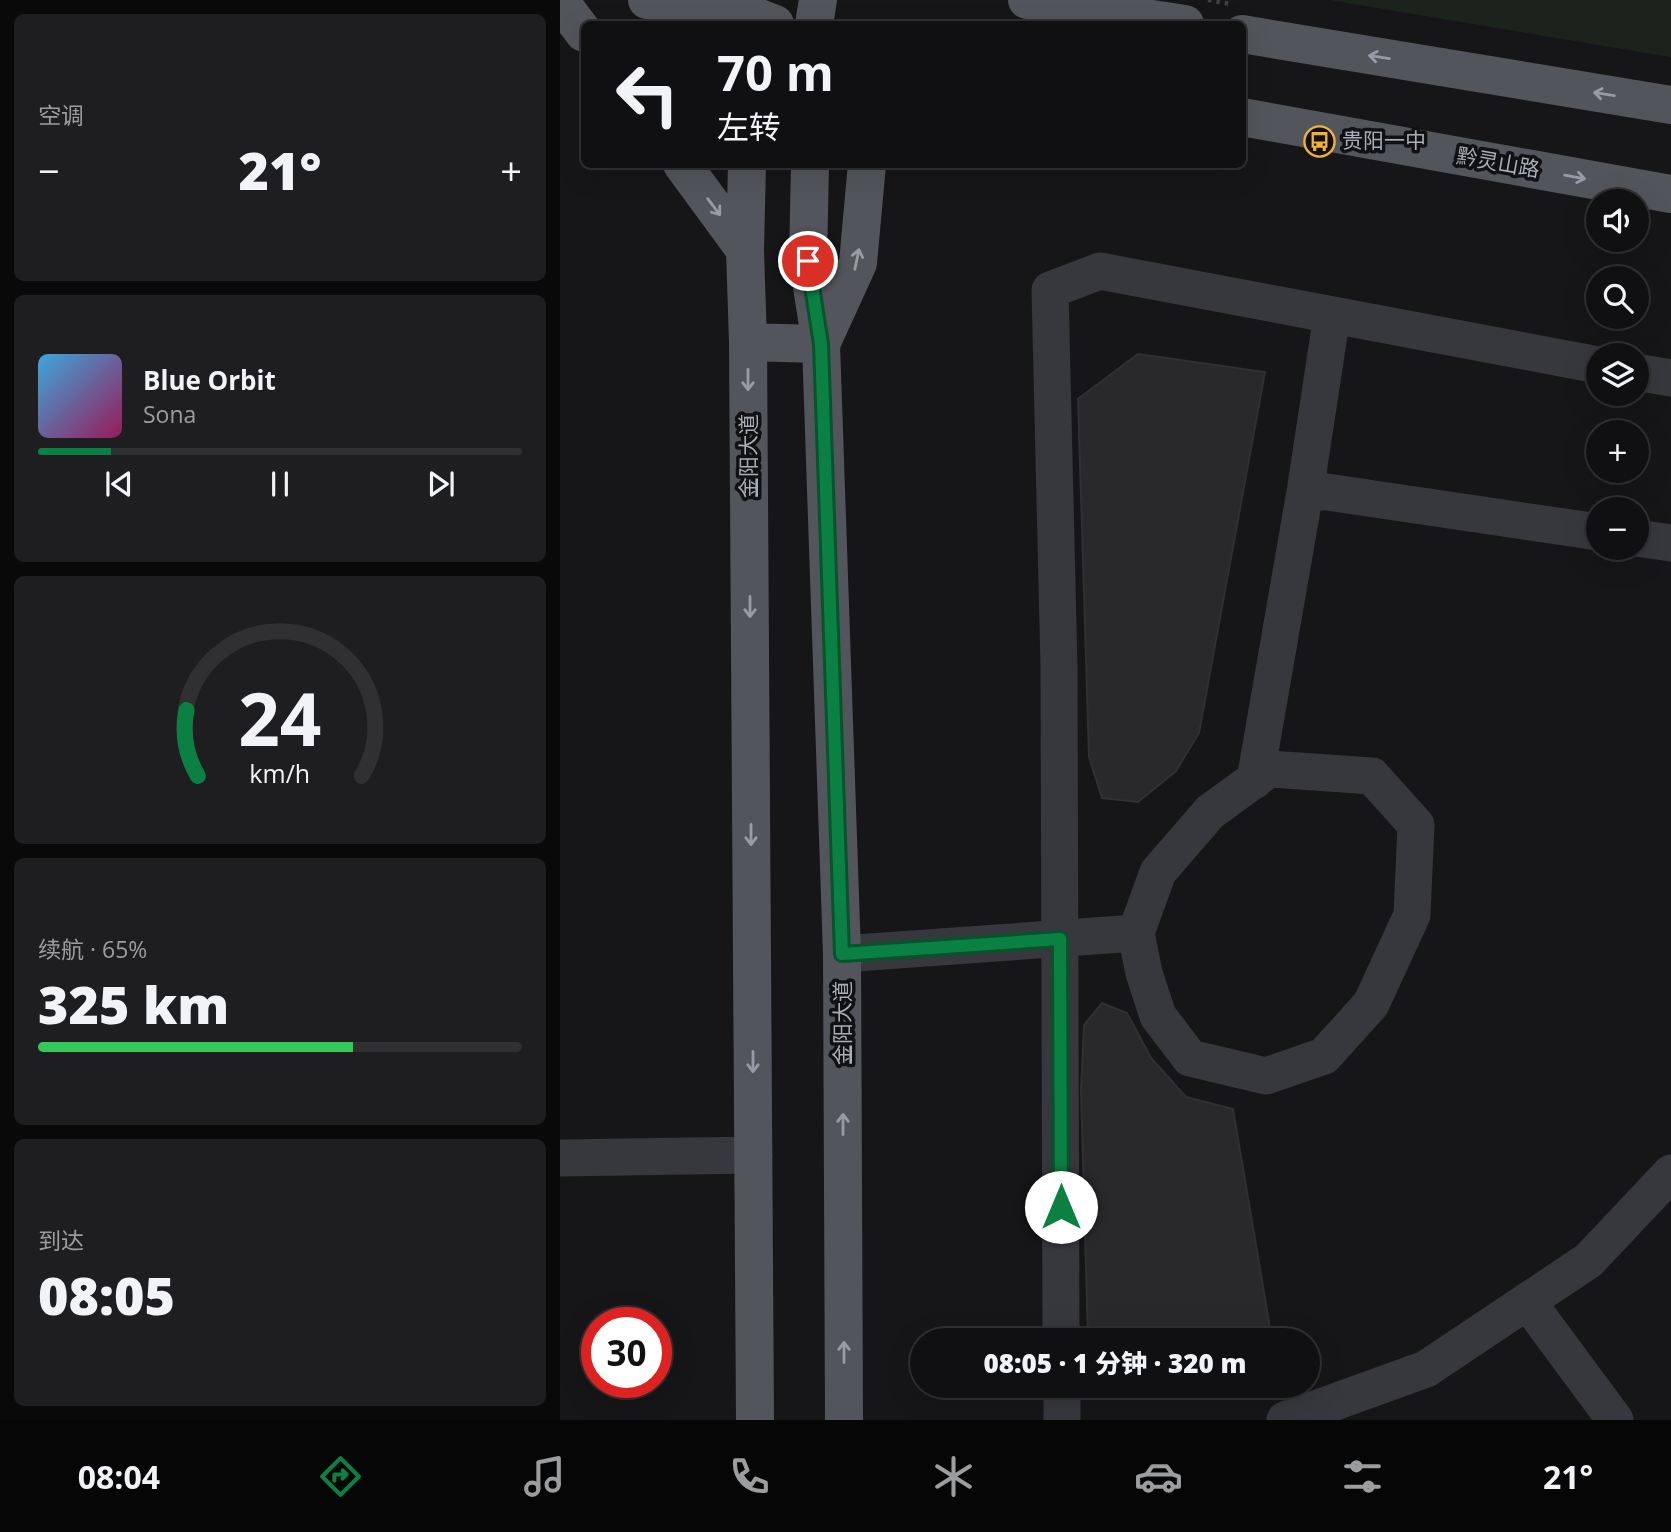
<!DOCTYPE html>
<html lang="zh">
<meta charset="utf-8">
<style>
:root{--surface:#101012;--page:#1e1e20;--text:#f1f3f6;--muted:#9c9d9f;--line:#303032;--accent:#0b8043}
body{margin:0;font-family:"Open Sans","Noto Sans SC",sans-serif;background:var(--page);color:var(--text);height:100vh;display:flex;flex-direction:column;font-size:26px;white-space:nowrap}
*{box-sizing:border-box;margin:0}
p{font-size:23px;color:var(--muted)}
.icon{flex:none;width:38px;height:38px;fill:none;stroke:currentColor;stroke-width:2;stroke-linecap:round;stroke-linejoin:round}
.map{position:relative;flex:1;overflow:hidden}
.details{display:flex;flex-direction:column;gap:14px;padding:14px;background:#09090a;width:560px}
.details>*{flex:none}
.top-card{position:absolute;left:21px;top:21px;width:665px;height:147px;border-radius:10px;box-shadow:0 7px 28px #0002,0 0 0 2px var(--line);background:#101012;color:var(--text);overflow:hidden}
.controls{position:absolute;left:1026px;top:189px;display:grid;gap:14px}
.controls a{display:grid;place-items:center;width:63px;height:63px;border-radius:50%;background:var(--surface);box-shadow:0 7px 28px #0002,0 0 0 2px var(--line);font-size:35px}
.speed{position:absolute;left:21px;top:1307px;display:flex;gap:14px;font-size:35px;font-weight:700;text-align:center}
.speed>*{display:grid;place-content:center;width:91px;height:91px;border-radius:50%;background:var(--surface);box-shadow:0 7px 28px #0002,0 0 0 2px var(--line);line-height:1}
.speed .limit{border:10px solid #d22;background:#fff;color:#111}
.pin{position:absolute;display:grid;place-items:center;width:60px;height:60px;color:#fff;margin:-30px;border:4px solid #fff;border-radius:50%;box-shadow:0 2px 7px #0007}
.me{position:absolute;width:77px;margin:-38px;rotate:0deg;stroke-linejoin:round;filter:drop-shadow(0 0 5px #0008)}
.turn{display:flex;align-items:center;gap:24px;height:147px;padding:0 21px;font-size:32px}
.turn .icon{width:91px;height:91px;stroke-width:2.5}
.turn b{display:block;font-size:49px;line-height:60px}
.big{font-size:52px;font-weight:800;line-height:1.1}
.details .tile{flex:1;display:flex;flex-direction:column;justify-content:center;gap:10px;min-width:0;padding:0 24px;border-radius:10px;background:var(--page)}
.details .dial{align-items:center;gap:0}
.dial svg{height:182px;overflow:visible;fill:none;stroke:var(--line);stroke-width:7;stroke-linecap:round;text-anchor:middle}
.dial text{fill:var(--text);stroke:none}
.song{display:flex;align-items:center;gap:21px}
.cover{width:84px;height:84px;border-radius:10px;background:linear-gradient(135deg,hsl(200 70% 55%),hsl(330 70% 35%))}
.played{height:7px;border-radius:4px;background:linear-gradient(90deg,var(--accent) 15%,var(--line) 15%)}
.keys{display:flex;justify-content:space-around;direction:ltr}
.heat{display:flex;justify-content:space-between;align-items:center;font-size:38px;direction:ltr}
.charge{height:10px;border-radius:5px;background:linear-gradient(90deg,#34c759 65%,var(--line) 0)}
.trip{position:absolute;left:350px;top:1328px;width:410px;height:70px;border-radius:35px;background:var(--surface);box-shadow:0 7px 28px #0002,0 0 0 2px var(--line);font-weight:800;line-height:70px;text-align:center}
.dock{display:flex;height:112px;justify-content:space-around;align-items:center;background:#060607;color:var(--muted)}
.dock .icon{width:49px;height:49px}
.dock .on{color:var(--accent)}
.dock b{font-size:32px;color:var(--text)}
main{display:flex;flex:1;min-height:0}
.map>svg:first-child{display:block}
.green{fill:#1c231d}
.building{fill:#29292c;stroke:#303034;stroke-width:2}
.lines{fill:none;stroke-linecap:round;stroke-linejoin:round}
.path{stroke:#3d3f44;stroke-width:4.5;stroke-dasharray:3.5 5;stroke-linecap:butt}
.minor{stroke:#37383d;stroke-width:37}
.major{stroke:#53555c;stroke-width:38}
.oneway{stroke:#979ba6}
.route-casing{stroke:#07532c;stroke-width:18}
.route{stroke:#0b8043;stroke-width:12}
.labels{text-anchor:middle;stroke-width:7;stroke-linejoin:round;paint-order:stroke}
.poi-label{font-size:21px;fill:#a8adb8;stroke:#111113;text-anchor:start}
.street-label{font-size:21px;fill:#a8adb8;stroke:#111113}
</style>
<main>
<section class="details">
<div class="tile"><p>空调</p>
<div class="heat"><a>−</a><b class="big">21°</b><a>+</a></div>
</div>
<div class="tile">
<div class="song"><i class="cover"></i><div><b>Blue Orbit</b><p>Sona</p></div></div>
<div class="played"></div>
<div class="keys"><svg class="icon" aria-label="previous" viewBox="0 0 24 24"><path d="M18 5L8 12l10 7zM5 5v14"/></svg><svg class="icon" aria-label="pause" viewBox="0 0 24 24"><path d="M8 5v14M16 5v14"/></svg><svg class="icon" aria-label="next" viewBox="0 0 24 24"><path d="M6 5l10 7-10 7zM19 5v14"/></svg></div>
</div>
<div class="tile dial"><svg viewBox="0 0 100 80">
<path d="M14 69A42 42 0 1 1 86 69"/>
<path d="M14 69A42 42 0 0 1 9 40" stroke="#0b8043"/>
<text x="50" y="56" font-size="32" font-weight="700">24</text>
<text x="50" y="72" font-size="11">km/h</text>
</svg></div>
<div class="tile"><p>续航 · 65%</p><b class="big">325 km</b><div class="charge"></div></div>
<div class="tile"><p>到达</p><b class="big">08:05</b></div>
</section>
<div class="map">
<svg width="1111" height="1420" viewBox="0 0 1111 1420">
<rect width="100%" height="100%" fill="#161618"/>
<path class="green" d="M 770,0 L 1111,0 L 1111,57 Z"/>
<path class="building" d="M 578,354 L 705,372 L 639,733 L 616,771 L 578,802 L 542,798 L 529,757 L 518,399 Z
M 542,1003 L 567,1013 L 591,1058 L 626,1097 L 673,1109 L 712,1340 L 528,1340 L 521,1090 L 524,1025 Z"/>
<g class="lines">
<path class="path" d="M 648,0 L 671,4"/>
<path class="minor" d="M 1076,372 L 1111,378
M 745,492 L 772,315
M 1076,538 L 1111,543
M 709,769 L 812,776 L 856,825 L 852,915 L 811,1004 L 764,1056 L 706,1076 L 630,1058 L 598,1016 L 584,973 L 576,933 L 598,872 L 650,812 Z
M 695,780 L 745,492 L 767,492 L 1038,532
M 282,954 L 576,933
M 0,1158 L 194,1155
M 967,1301 L 1055,1420
M 501,1340 L 499,668 L 490,290 L 540,271 L 1038,365
M 502,1386 L 502,1420
M 725,1420 L 866,1369 L 1029,1260 L 1111,1173"/>
<path class="major" d="M 87,0 L 189,14 L 215,24
M 467,0 L 625,24
M 0,1 L 24,33
M 254,24 L 258,0
M 682,34 L 1111,105
M 682,117 L 1111,194
M 122,164 L 185,250
M 187,164 L 185,250 L 188,342 L 195,1420
M 250,164 L 248,261 L 261,344 L 282,954 L 284,1420
M 188,342 L 261,344
M 261,344 L 298,263 L 307,164"/>
</g>
<defs><path id="oneway-shaft" d="M-6 0H5M1.5-3L5.5 0L1.5 3" fill="none" stroke-width="1.6" stroke-linecap="round" stroke-linejoin="round" transform="scale(1.75)"/></defs>
<g class="oneway">
<use href="#oneway-shaft" transform="translate(819 57) rotate(-171)"/>
<use href="#oneway-shaft" transform="translate(1044 94) rotate(-171)"/>
<use href="#oneway-shaft" transform="translate(1015 177) rotate(10)"/>
<use href="#oneway-shaft" transform="translate(154 207) rotate(53)"/>
<use href="#oneway-shaft" transform="translate(297 259) rotate(-78)"/>
<use href="#oneway-shaft" transform="translate(188 380) rotate(90)"/>
<use href="#oneway-shaft" transform="translate(190 607) rotate(90)"/>
<use href="#oneway-shaft" transform="translate(191 835) rotate(90)"/>
<use href="#oneway-shaft" transform="translate(193 1062) rotate(90)"/>
<use href="#oneway-shaft" transform="translate(283 1124) rotate(-90)"/>
<use href="#oneway-shaft" transform="translate(284 1352) rotate(-90)"/>
</g>
<g class="lines">
<defs>
<path id="route" d="M 248,261 L 261,344 L 282,954 L 500,939 L 501,1207"/>
</defs>
<use href="#route" class="route-casing"/>
<use href="#route" class="route"/>
</g>
<defs>
<symbol id="bus-ring" viewBox="-11 -11 22 22"><circle r="9.5" fill="#111113" stroke="#f2b134" stroke-width="1.5"/><path d="M-5-6H5V4H4V6H2V4H-2V6H-4V4H-5ZM-3.5-4V0h7V-4ZM-3.5 1.2v1.5H-2V1.2ZM2 1.2v1.5H3.5V1.2Z" fill="#f2b134"/></symbol>
</defs>
<g fill-rule="evenodd">
<use href="#bus-ring" x="742" y="124" width="35" height="35"/>
</g>
<g class="labels">
<g class="poi-label">
<text x="782" y="148">贵阳一中</text>
</g>
<g class="street-label">
<text transform="translate(938 163) rotate(10)" y="7">黔灵山路</text>
<text transform="translate(189 456) rotate(-90)" y="7">金阳大道</text>
<text transform="translate(283 1023) rotate(-90)" y="7">金阳大道</text>
</g>
</g>
</svg>
<div class="controls">
<a><svg class="icon" aria-label="sound" viewBox="0 0 24 24"><path d="M4 9h4l5-4v14l-5-4H4zM17 9q2 3 0 6"/></svg></a>
<a><svg class="icon" aria-label="search" viewBox="0 0 24 24"><circle cx="10" cy="10" r="6"/><path d="M15 15l6 6"/></svg></a>
<a><svg class="icon" aria-label="layers" viewBox="0 0 24 24"><path d="M12 4l9 5-9 5-9-5zM3 14l9 5 9-5"/></svg></a>
<a>+</a>
<a>−</a>
</div>
<div class="speed"><div class="limit">30</div></div>
<div class="pin" style="left:248px;top:261px;background:#d93025"><svg class="icon" aria-label="arrive" viewBox="0 0 24 24"><path d="M6 21V4h12l-3 4 3 4H6"/></svg></div>
<svg class="me" style="left:501px;top:1207px" viewBox="-20 -20 40 40"><circle r="19" fill="#fff"/><path d="M0-13L10 11 0 6-10 11z" fill="#0b8043"/></svg>
<div class="trip">08:05 · 1 分钟 · 320 m</div>
<div class="top-card">
<div class="turn"><svg class="icon" aria-label="left" viewBox="0 0 24 24"><path d="M17 20v-9H6M10 6l-5 5 5 5"/></svg><div><b>70 m</b>左转</div></div>
</div>
</div>
</main>
<nav class="dock">
<b>08:04</b>
<svg class="icon on" aria-label="directions" viewBox="0 0 24 24"><path d="M12 3l9 9-9 9-9-9zM9 14v-3h6M13 9l2 2-2 2"/></svg>
<svg class="icon" aria-label="music" viewBox="0 0 24 24"><path d="M9 18V5l10-2v13"/><circle cx="6" cy="18" r="3"/><circle cx="16" cy="16" r="3"/></svg>
<svg class="icon" aria-label="phone" viewBox="0 0 24 24"><path d="M5 4h4l2 5-3 2q2 4 5 5l2-3 5 2v4C11 20 4 13 5 4z"/></svg>
<svg class="icon" aria-label="climate" viewBox="0 0 24 24"><path d="M12 3v18M4 7l16 10M4 17L20 7"/></svg>
<svg class="icon" aria-label="car" viewBox="0 0 24 24"><path d="M5 17H2v-5l4-1 3-4h7l3 4 3 1v5h-3M9 17h6M6 11h13"/><circle cx="7" cy="17" r="2"/><circle cx="17" cy="17" r="2"/></svg>
<svg class="icon" aria-label="filters" viewBox="0 0 24 24"><path d="M4 7h16M4 17h16"/><circle cx="9" cy="7" r="2"/><circle cx="15" cy="17" r="2"/></svg>
<b>21°</b>
</nav>
